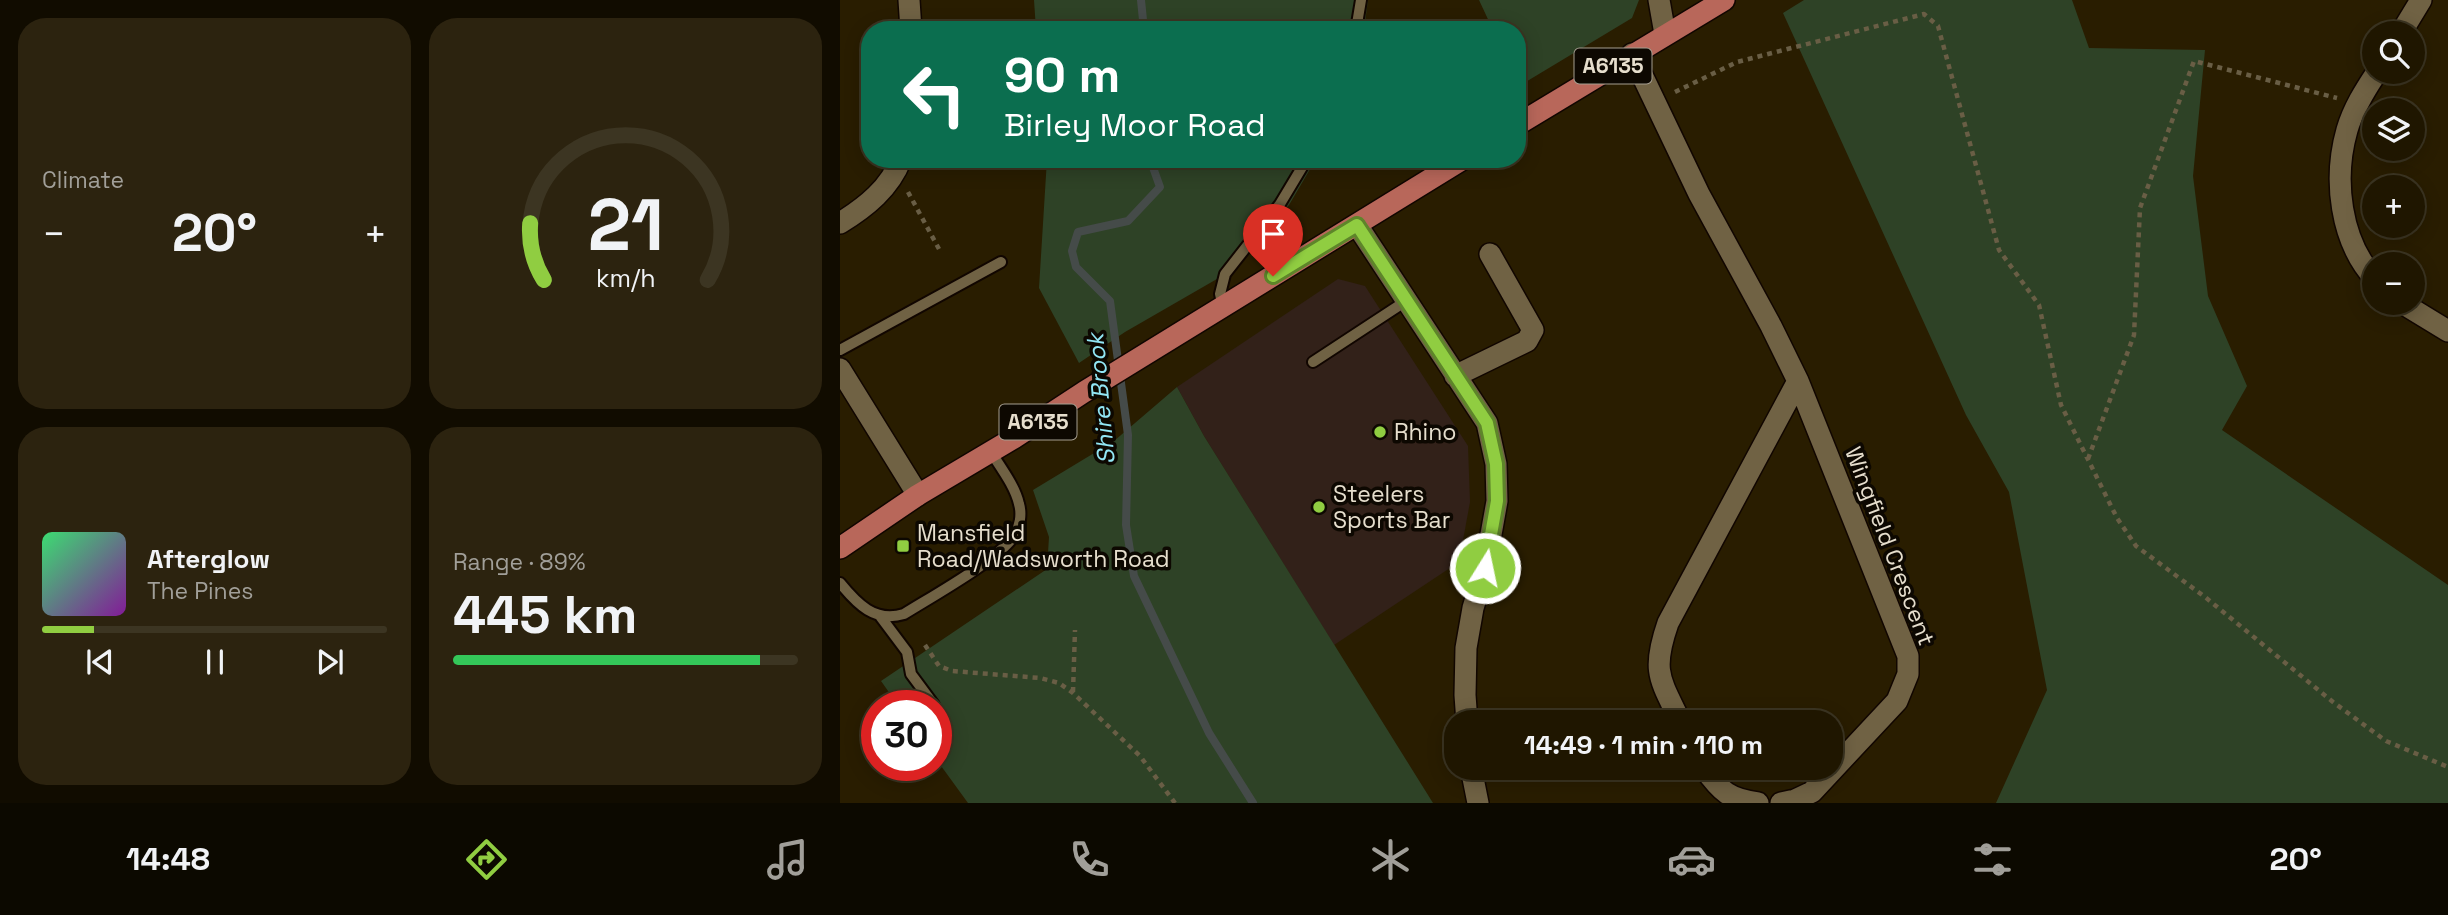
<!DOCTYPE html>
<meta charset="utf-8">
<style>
:root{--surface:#1f1600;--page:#2c230f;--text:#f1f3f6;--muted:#a19f99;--line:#3c3522;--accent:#90cd41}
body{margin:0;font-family:"Space Grotesk",sans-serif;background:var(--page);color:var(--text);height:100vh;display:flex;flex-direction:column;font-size:26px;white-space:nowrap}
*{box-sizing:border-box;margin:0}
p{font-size:23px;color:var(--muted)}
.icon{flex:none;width:38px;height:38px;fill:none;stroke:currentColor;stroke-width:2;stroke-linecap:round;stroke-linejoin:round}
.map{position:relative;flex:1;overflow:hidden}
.details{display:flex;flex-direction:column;gap:18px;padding:18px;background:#110c00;width:840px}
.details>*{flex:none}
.top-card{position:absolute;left:21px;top:21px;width:665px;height:147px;border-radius:28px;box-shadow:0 4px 18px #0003,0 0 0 2px var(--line);background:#0b6e4f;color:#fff;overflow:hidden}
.buttons{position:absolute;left:1522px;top:21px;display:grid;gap:14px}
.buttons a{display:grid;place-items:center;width:63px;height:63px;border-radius:50%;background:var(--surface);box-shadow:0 4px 18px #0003,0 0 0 2px var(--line);font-size:35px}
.speed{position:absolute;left:21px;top:690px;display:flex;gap:14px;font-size:35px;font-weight:700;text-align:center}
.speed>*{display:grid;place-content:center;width:91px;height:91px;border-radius:50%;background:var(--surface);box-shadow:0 4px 18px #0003,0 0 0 2px var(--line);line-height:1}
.speed .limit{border:10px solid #d22;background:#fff;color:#111}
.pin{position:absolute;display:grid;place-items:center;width:60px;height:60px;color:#fff;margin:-72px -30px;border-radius:50% 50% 50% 0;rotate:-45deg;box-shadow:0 0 7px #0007}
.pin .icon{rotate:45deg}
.me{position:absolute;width:77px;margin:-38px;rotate:10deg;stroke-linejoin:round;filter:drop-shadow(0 0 5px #0008)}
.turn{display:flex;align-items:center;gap:24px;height:147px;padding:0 28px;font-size:32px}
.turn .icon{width:91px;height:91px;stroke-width:2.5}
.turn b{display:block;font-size:49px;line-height:60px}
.big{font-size:52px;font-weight:700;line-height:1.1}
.details .tile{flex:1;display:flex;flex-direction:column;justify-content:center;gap:10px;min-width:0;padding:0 24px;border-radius:28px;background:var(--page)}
.details .dial{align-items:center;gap:0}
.dial svg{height:182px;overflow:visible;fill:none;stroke:var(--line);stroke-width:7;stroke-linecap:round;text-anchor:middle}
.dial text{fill:var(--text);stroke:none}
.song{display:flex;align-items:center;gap:21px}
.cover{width:84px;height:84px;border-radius:10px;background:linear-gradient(135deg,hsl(140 70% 55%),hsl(290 70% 35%))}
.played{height:7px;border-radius:4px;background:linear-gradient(90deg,var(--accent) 15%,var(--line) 15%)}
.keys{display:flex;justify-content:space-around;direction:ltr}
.heat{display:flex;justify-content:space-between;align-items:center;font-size:38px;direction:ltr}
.charge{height:10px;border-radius:5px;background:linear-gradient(90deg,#34c759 89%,var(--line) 0)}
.details .tiles{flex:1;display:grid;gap:18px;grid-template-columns:repeat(2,1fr)}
.trip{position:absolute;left:604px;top:710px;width:399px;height:70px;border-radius:28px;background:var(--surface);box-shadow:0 4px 18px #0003,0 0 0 2px var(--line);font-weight:700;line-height:70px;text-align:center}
.tabs{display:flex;height:112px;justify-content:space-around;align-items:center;background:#0c0900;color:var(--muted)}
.tabs .icon{width:49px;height:49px}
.tabs .on{color:var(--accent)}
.tabs b{font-size:32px;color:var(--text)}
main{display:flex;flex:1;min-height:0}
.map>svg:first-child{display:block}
.commercial{fill:#322119}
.green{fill:#2e4226}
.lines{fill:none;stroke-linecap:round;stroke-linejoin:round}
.stream{stroke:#454b49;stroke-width:8}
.lane-casing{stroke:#110600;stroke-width:14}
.street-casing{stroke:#110600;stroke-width:24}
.primary-casing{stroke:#110600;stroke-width:24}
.path{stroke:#695e45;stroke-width:4.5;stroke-dasharray:5 5;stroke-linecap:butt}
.lane{stroke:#706244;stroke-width:10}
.street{stroke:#706244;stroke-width:21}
.primary{stroke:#b8675a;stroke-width:21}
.route-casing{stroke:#5e852a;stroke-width:18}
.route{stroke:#90cd41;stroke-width:12}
.poi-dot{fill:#90cd41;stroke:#0d0801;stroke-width:2.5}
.labels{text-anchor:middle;stroke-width:7;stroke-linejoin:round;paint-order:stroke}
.shield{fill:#0d0801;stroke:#a59e90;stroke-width:2}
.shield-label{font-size:21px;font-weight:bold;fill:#e6decd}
.poi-label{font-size:23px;fill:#e6decd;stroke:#0d0801;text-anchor:start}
.street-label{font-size:23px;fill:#e6decd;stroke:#0d0801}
.water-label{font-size:24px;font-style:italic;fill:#92e6f5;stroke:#0d0801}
</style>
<main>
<section class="details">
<div class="tiles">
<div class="tile"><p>Climate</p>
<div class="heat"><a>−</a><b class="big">20°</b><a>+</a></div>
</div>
<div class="tile dial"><svg viewBox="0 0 100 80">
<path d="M14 69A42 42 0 1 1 86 69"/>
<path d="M14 69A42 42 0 0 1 8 44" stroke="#90cd41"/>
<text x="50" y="56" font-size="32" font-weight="700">21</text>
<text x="50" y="72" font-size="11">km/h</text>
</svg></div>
<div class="tile">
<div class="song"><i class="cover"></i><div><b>Afterglow</b><p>The Pines</p></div></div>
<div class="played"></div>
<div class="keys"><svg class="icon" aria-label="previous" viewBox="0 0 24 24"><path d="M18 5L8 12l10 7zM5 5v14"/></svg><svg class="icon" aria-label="pause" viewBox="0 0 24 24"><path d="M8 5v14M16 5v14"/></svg><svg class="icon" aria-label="next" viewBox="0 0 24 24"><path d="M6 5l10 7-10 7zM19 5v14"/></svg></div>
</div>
<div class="tile"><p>Range · 89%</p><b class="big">445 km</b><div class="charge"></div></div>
</div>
</section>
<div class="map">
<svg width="1608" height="803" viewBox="0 0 1608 803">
<rect width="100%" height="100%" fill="#291d00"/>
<path class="commercial" d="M 498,279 L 525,286 L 628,446 L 630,502 L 619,562 L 494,645 L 364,436 L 337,387 Z"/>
<path class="green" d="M 194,0 L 528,0 L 524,30 L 196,30 Z
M 639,0 L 799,0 L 792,18 L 679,86 L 677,30 L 653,30 Z
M 964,0 L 1232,0 L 1249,48 L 1365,50 L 1353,176 L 1368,296 L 1407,386 L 1382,430 L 1608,585 L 1608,803 L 1156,803 L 1207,690 L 1169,492 L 1126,415 L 943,13 Z
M 207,159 L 476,159 L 449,205 L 396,268 L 285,332 L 239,363 L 199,288 Z
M 337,387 L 364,436 L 593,803 L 128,803 L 96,759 L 96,705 L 58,705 L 41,681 L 207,569 L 209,537 L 193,490 L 274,441 Z"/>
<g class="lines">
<path class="stream" d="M 301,0 L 304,30
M 310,159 L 320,187 L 288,221 L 238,232 L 232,251 L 236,267 L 270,301 L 288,435 L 286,525 L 294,576 L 369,733 L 413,803"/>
<defs>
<path id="lane" d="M 516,30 L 521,0
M 383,307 L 380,294 L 385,274 L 440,204 L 467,159
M 0,350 L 161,262
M 473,362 L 566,301
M 0,583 C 17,604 35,623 64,614 C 91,597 158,560 174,536 C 180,527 182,514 179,504 C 175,486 161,468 151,452
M 40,616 L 67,652 L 71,674 L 94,705"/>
<path id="street" d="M 69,0 L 71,30
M 819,0 L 825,34
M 1561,33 L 1581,0
M 792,54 L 859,194 L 931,326 L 958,381 L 1068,656 L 1068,674 L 1057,701 L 972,792 L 955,800 L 941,803
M 0,223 C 26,207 50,188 61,159
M 517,225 L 647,423 L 656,464 L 657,501 L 645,568 L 633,608 L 626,648 L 625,695 L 627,723
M 1535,279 C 1500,241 1493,179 1507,130 C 1513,109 1525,90 1537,72
M 1562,303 L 1608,331
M 0,369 L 78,495
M 615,376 L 687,341 L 693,330 L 650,254
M 841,723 C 820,679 811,672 828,623 L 958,381
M 631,768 L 638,803
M 864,768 C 881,792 889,799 918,803"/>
<path id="primary" d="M 677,125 L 884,0
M 0,548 L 78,495 L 174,438 L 244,392 L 623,159"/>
</defs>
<use href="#lane" class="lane-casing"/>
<use href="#street" class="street-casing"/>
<use href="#primary" class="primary-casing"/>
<path class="path" d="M 835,92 L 897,62 L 1084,14 L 1098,26 L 1159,250 L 1199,305 L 1221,405 L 1277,518 L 1296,546 L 1365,597 L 1493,702 L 1546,741 L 1608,767
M 68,192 L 99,249
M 1248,459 L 1294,335 L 1300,208 L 1354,61 L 1497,98
M 85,645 L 99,666 L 112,671 L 200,678 L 219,683 L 233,693 L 300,756 L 335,803
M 233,692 L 235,630"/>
<use href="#lane" class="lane"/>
<use href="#street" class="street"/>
<use href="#primary" class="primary"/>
</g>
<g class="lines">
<defs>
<path id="route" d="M 433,276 L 517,225 L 647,423 L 656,464 L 657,501 L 645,568"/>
</defs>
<use href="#route" class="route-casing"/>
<use href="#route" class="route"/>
</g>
<g class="poi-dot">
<circle cx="540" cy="432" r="7"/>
<circle cx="479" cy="507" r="7"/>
<rect x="56" y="539" width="14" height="14" rx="3.5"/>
</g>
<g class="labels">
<g class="shield">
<rect x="734.5" y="48.5" width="77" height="35" rx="5"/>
<rect x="159.5" y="404.5" width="77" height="35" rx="5"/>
</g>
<g class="shield-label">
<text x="773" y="73">A6135</text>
<text x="198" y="429">A6135</text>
</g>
<g class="poi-label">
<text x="554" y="440">Rhino</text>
<text x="493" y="502">Steelers<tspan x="493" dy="26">Sports Bar</tspan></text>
<text x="77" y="541">Mansfield<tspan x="77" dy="26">Road/Wadsworth Road</tspan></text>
</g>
<g class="street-label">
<text transform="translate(1050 546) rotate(69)" y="8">Wingfield Crescent</text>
</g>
<g class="water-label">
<text transform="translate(261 399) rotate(-95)" y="8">Shire Brook</text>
</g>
</g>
</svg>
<div class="buttons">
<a><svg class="icon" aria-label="search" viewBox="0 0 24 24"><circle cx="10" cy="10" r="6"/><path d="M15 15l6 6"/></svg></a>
<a><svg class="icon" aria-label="layers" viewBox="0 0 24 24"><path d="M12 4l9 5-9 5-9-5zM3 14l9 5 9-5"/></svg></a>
<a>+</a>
<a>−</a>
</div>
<div class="speed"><div class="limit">30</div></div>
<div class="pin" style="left:433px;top:276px;background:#d93025"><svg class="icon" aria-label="arrive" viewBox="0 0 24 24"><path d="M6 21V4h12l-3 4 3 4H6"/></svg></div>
<svg class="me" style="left:645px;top:568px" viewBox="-20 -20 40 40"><circle r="17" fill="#90cd41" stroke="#fff" stroke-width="3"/><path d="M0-11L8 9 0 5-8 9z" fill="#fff"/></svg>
<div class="trip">14:49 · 1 min · 110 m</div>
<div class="top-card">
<div class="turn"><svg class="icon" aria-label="left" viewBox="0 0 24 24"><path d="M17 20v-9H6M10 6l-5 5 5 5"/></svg><div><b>90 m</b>Birley Moor Road</div></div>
</div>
</div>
</main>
<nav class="tabs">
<b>14:48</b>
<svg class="icon on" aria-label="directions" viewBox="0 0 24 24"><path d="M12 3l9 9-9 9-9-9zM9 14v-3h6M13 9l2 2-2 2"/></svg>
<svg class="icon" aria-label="music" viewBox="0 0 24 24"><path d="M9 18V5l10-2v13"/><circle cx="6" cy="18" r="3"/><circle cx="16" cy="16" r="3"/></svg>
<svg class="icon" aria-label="phone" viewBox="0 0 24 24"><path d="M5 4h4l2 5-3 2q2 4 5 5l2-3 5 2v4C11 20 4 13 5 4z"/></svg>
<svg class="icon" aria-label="climate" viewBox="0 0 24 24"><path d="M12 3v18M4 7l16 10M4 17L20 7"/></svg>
<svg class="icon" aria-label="car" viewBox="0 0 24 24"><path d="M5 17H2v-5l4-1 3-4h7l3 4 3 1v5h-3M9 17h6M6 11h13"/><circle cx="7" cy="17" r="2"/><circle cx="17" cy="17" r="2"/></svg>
<svg class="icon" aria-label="filters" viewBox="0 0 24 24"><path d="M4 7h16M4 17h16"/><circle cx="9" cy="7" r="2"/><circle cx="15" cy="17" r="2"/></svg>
<b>20°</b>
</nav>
